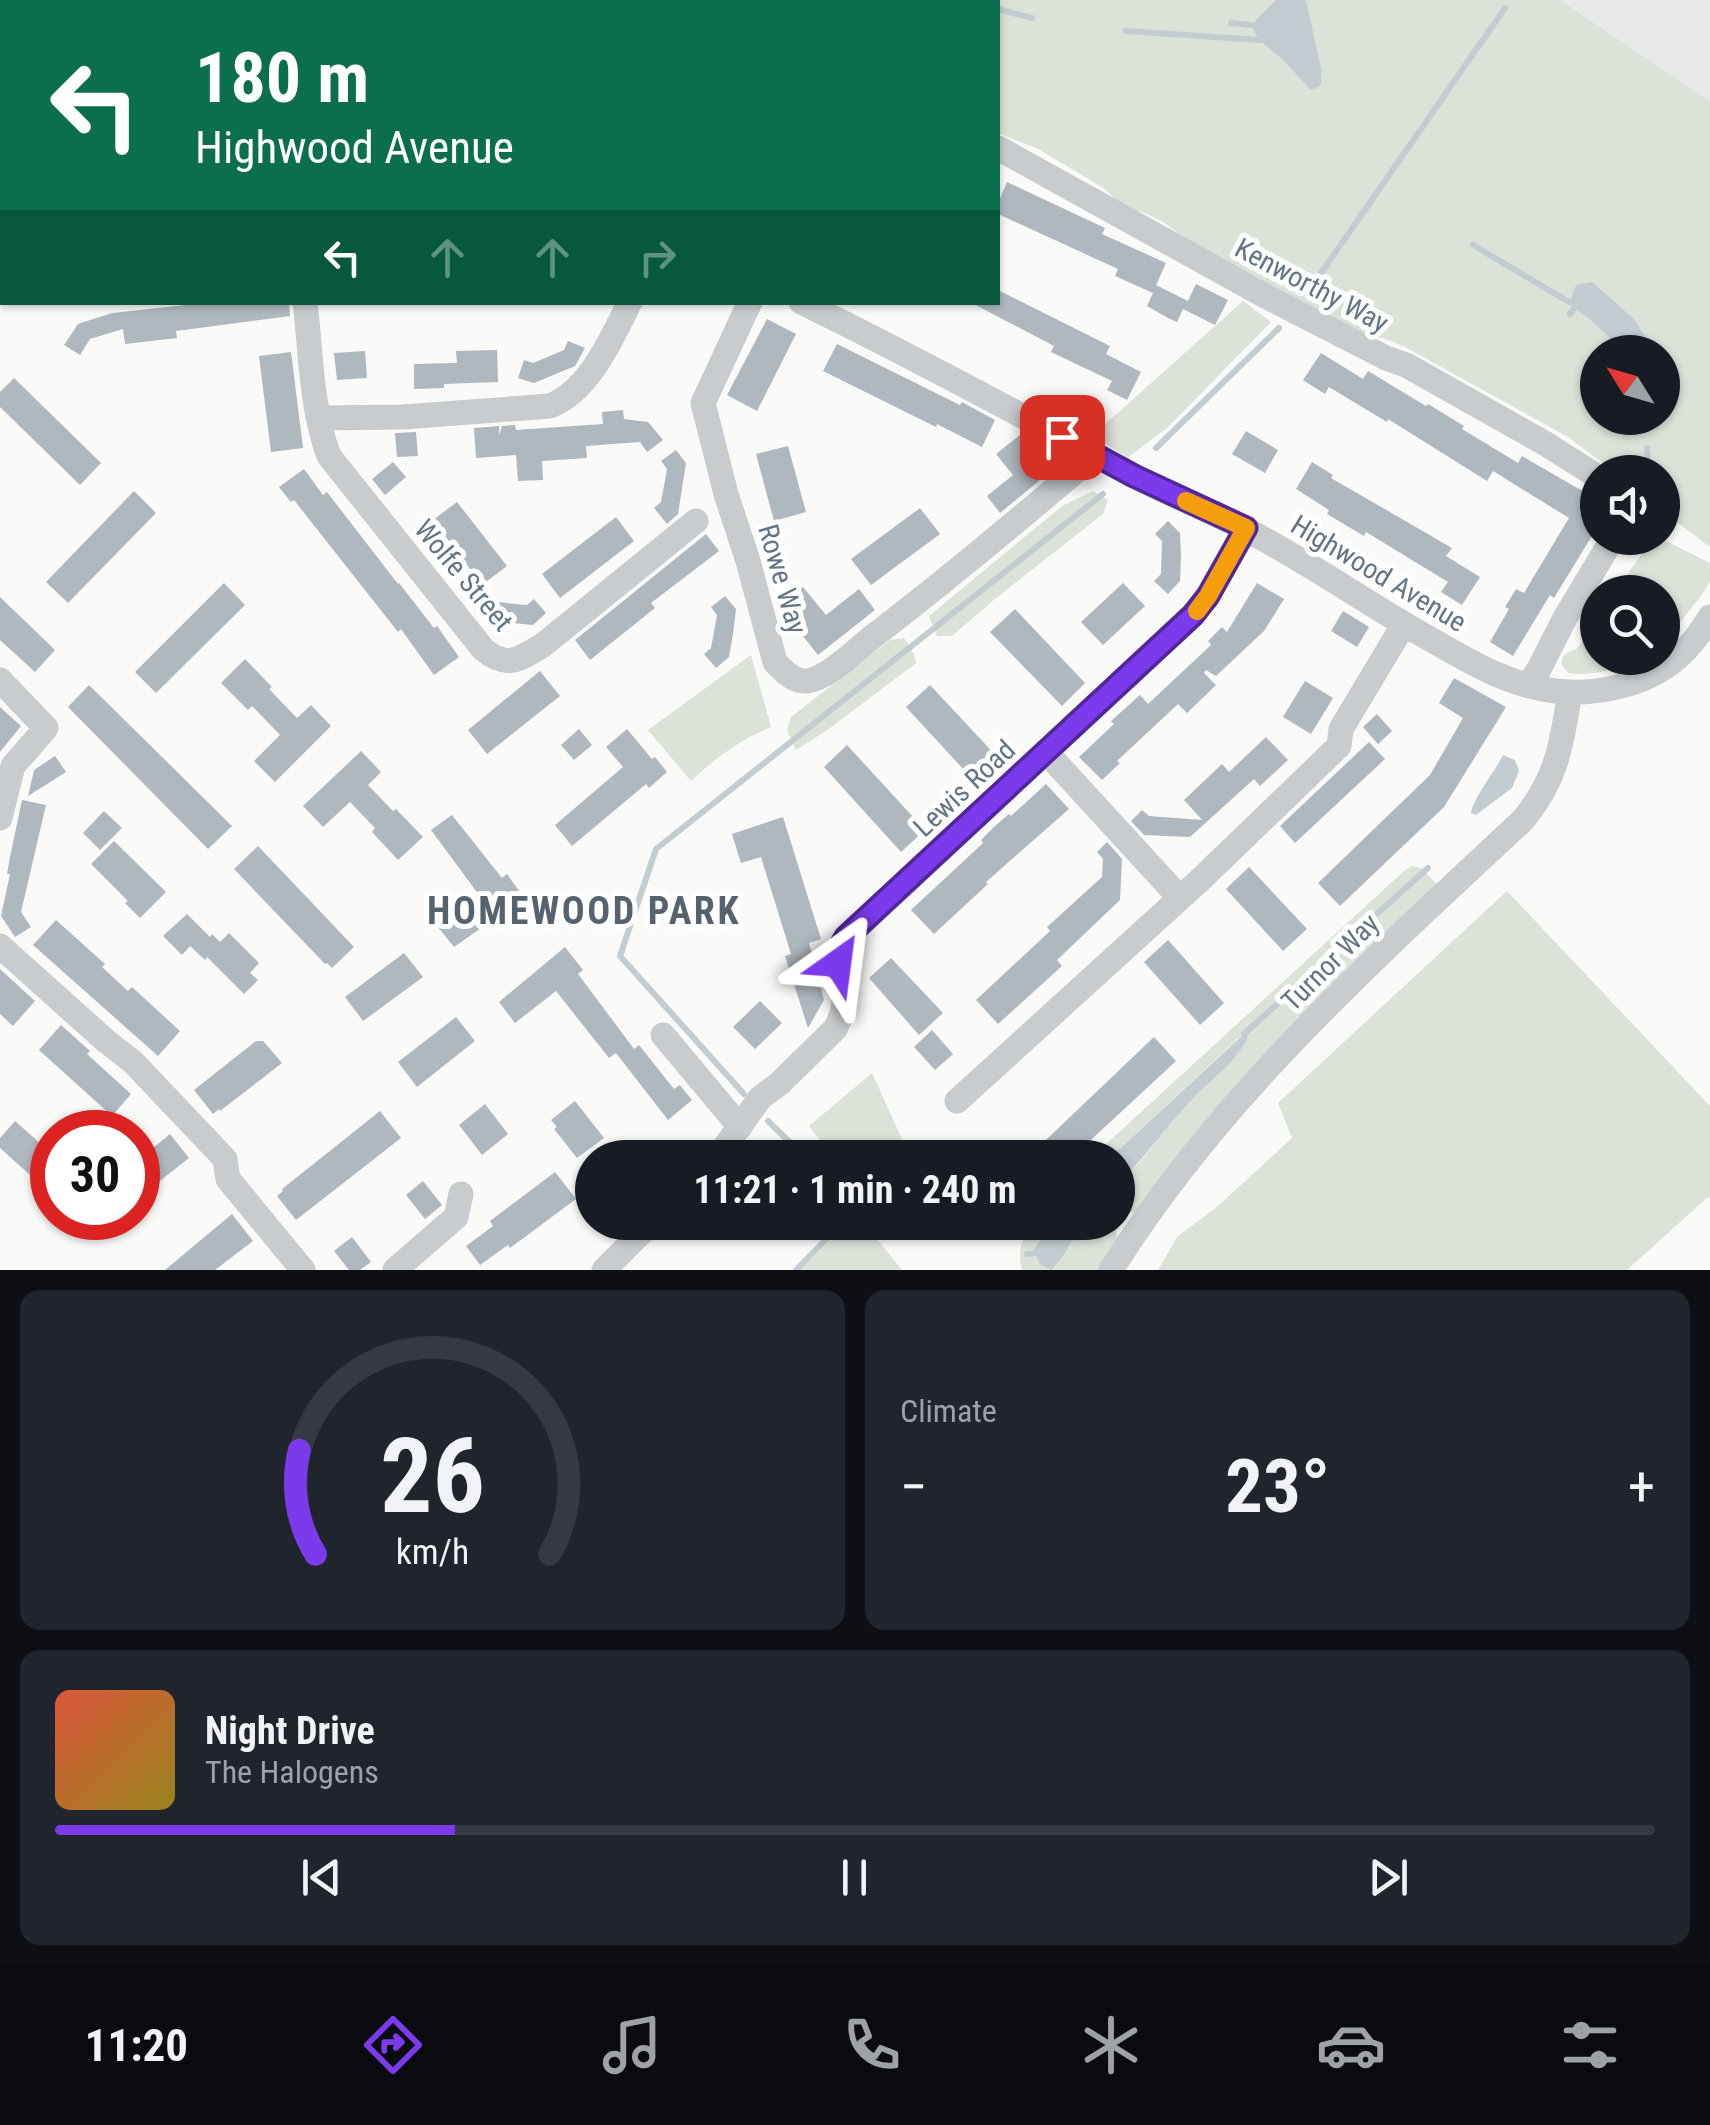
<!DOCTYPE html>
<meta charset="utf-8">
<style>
:root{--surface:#171b24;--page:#20242c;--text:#f1f3f6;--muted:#9ea1a6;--line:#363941;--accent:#7c3aed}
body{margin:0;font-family:"Roboto Condensed",sans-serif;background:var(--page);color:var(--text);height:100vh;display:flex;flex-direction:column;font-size:38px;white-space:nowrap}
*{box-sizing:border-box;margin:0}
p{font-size:32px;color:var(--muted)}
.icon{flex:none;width:55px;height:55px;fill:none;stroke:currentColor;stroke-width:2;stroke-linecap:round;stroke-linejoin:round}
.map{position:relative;height:1270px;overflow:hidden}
.side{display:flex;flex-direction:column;gap:20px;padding:20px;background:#0d0f14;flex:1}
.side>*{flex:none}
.guide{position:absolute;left:0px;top:0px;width:1000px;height:305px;box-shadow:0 2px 8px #0004;background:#0b6e4f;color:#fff;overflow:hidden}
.needle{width:65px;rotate:307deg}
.controls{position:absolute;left:1580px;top:335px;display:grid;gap:20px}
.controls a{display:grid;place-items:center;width:100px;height:100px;border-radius:50%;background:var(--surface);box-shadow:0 2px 8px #0004;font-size:50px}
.speed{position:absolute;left:30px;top:1110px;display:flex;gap:20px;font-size:50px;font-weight:700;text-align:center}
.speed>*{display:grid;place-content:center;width:130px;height:130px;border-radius:50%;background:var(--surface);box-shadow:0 2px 8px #0004;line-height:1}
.speed .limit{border:15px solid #d22;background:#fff;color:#111}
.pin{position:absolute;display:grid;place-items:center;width:85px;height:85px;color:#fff;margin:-42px;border-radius:20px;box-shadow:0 5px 15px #0006}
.me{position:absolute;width:110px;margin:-55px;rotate:31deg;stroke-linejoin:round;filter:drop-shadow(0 0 8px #0008)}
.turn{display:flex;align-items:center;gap:35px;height:210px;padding:0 30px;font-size:45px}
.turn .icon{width:130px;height:130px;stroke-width:2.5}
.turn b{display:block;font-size:70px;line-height:85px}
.lanes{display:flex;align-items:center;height:95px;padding:0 30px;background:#0003;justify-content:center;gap:50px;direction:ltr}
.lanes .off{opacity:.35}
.big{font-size:75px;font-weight:700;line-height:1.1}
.side .card{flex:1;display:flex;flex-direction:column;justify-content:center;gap:15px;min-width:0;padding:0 35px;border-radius:20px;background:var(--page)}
.side .dial{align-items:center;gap:0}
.dial svg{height:260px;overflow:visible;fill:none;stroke:var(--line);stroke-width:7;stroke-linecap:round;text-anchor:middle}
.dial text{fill:var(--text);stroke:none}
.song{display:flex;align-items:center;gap:30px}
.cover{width:120px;height:120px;border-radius:15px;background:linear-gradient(135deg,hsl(10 70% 55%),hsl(50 70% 35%))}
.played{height:10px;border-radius:5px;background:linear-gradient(90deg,var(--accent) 25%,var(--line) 25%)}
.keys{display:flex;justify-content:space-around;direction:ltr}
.heat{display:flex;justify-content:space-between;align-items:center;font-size:55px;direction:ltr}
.side .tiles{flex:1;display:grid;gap:20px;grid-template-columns:1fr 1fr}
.card:last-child{grid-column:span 2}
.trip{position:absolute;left:575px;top:1140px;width:560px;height:100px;border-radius:50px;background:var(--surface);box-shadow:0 2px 8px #0004;font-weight:700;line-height:100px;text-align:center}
.menu{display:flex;height:160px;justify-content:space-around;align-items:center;background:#090b0e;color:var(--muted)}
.menu .icon{width:70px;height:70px}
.menu .current{color:var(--accent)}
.menu b{font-size:45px;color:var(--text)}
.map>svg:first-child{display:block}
.built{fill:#e8e9e9}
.green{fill:#dbe2d8;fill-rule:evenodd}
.water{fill:#c2ccd1}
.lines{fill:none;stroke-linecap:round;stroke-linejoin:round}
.stream{stroke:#c2ccd1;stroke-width:6}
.building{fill:#b0b8bf}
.minor{stroke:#c8cccf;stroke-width:25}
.route-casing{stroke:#51269a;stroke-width:25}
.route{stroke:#7c3aed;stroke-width:18}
.slow{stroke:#f59e0b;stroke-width:18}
.labels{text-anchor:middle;stroke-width:10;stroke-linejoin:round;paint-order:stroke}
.street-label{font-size:28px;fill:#637484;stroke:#fff}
.district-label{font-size:38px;font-weight:bold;letter-spacing:2.5px;fill:#56636f;stroke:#fff}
</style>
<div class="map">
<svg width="1710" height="1270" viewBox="0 0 1710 1270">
<rect width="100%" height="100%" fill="#fafaf8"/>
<path class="built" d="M 1560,0 L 1710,0 L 1710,101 Z"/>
<path class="green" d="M 593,0 L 1560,0 L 1710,101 L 1710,547 L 1663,512 L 1662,472 L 1615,472 L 1568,437 L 1405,347 L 1383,338 L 1367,338 L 1183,237 L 1162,221 L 1142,212 L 1127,209 L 1102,187 L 1038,149 L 998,133 L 998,2 L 588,2 ZM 1598,352 L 1662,352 L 1662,418 L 1598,418 Z
M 1243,301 L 1271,322 L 1167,428 L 1127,458 L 1093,435 Z
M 1093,491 L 1108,500 L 1103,514 L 996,598 L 952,636 L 937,636 L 929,616 L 1062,506 Z
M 1653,538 L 1660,538 L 1710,563 L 1710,581 L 1706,589 L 1663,645 L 1662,592 L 1615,592 Z
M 1597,619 L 1598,658 L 1643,658 C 1621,668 1593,677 1568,673 L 1562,665 L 1562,658 L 1568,652 L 1577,649 Z
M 904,638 L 914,654 L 916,663 L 826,731 L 796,750 L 787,730 L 791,717 L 890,640 Z
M 751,655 L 771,727 C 741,739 714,759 691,781 L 648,730 Z
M 1412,866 L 1421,868 L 1437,884 L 1140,1211 L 1128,1213 L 1116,1231 L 1118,1242 L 1101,1270 L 1053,1270 L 1081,1223 L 1118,1222 L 1118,1184 L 1139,1163 L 1243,1034 L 1111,1157 L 1092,1157 L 1404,871 Z
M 1507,891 L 1710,1106 L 1710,1199 L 1708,1197 L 1627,1270 L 1158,1270 L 1177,1237 L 1217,1207 L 1292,1138 L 1278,1103 Z
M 872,1073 L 906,1148 L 895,1157 L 833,1157 L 809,1126 Z
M 848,1222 L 864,1223 L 902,1270 L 800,1270 Z
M 1032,1223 L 1053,1223 L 1035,1249 L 1040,1265 L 1052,1270 L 1022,1270 C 1017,1252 1022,1237 1032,1223 Z"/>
<path class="water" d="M 1276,0 L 1306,0 L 1321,69 L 1321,85 L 1311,90 L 1281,58 L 1259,40 L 1251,25 Z
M 1592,282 L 1634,319 L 1655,352 L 1625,352 L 1592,321 L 1569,304 L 1576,285 Z
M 1503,755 L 1515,760 L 1519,771 L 1512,788 L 1476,815 L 1471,813 C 1473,799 1495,771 1503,755 Z
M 1244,1034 L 1248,1037 C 1237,1061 1214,1077 1196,1095 C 1168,1124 1146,1157 1118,1184 L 1118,1158 L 1111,1157 Z
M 1053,1222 L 1081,1223 L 1065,1253 L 1052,1270 L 1040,1265 L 1034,1249 Z"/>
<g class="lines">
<path class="stream" d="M 68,2 L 76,0
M 998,9 L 1032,18
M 0,23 L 2,22
M 1231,23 L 1251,25
M 1126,31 L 1259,40
M 1473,245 L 1569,302
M 1319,276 L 1505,8
M 1570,314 L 1574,308
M 1156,448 L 1279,328
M 1647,448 L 1648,467
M 1244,1034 L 1428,868
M 744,1094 L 620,956 L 656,849 L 1103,494
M 768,1121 L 806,1158
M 1027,1254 L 1036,1253
M 796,1270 L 843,1222"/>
</g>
<path class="building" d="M 1007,182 L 1105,228 L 1102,234 L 1166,263 L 1153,292 L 1156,285 L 1188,301 L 1196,284 L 1228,300 L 1215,325 L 1183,309 L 1177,322 L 1168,318 L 1147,306 L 1153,293 L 1115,276 L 1118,269 L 998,214 L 998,203 Z
M 998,290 L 1110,346 L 1106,354 L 1141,372 L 1127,400 L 1107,390 L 1112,381 L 1051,352 L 1054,346 L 970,302 L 998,302 Z
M 186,302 L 289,302 L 290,316 L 176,331 L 177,338 L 125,344 L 123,329 L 90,339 L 80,355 L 64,345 L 78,324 L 112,313 L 186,305 Z
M 767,319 L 796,334 L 757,411 L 727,395 Z
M 568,341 L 585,348 L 575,366 L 534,383 L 518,378 L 524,360 L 533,363 L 564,350 Z
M 837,344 L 960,405 L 962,402 L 995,420 L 982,447 L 937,424 L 936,427 L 823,371 Z
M 497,350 L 498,382 L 444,384 L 444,388 L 414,389 L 414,364 L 457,363 L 456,351 Z
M 365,351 L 367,378 L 337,380 L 334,353 Z
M 291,352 L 303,448 L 271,452 L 259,356 Z
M 1321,353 L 1363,379 L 1368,371 L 1426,406 L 1428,404 L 1464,426 L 1462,429 L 1518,463 L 1522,456 L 1598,500 L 1598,526 L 1554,598 L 1550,595 L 1513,656 L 1490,642 L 1509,609 L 1505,607 L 1516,589 L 1524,593 L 1569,518 L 1493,471 L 1487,481 L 1388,419 L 1387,422 L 1329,387 L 1325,394 L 1303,380 Z
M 14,378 L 101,463 L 80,485 L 0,407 L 0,392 Z
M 623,410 L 624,419 L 648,422 L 663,440 L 647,452 L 640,442 L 586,446 L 587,458 L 542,461 L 543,480 L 518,481 L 516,455 L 476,458 L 474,428 L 499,426 L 499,435 L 502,426 L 515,425 L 516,430 L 603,424 L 602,412 Z
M 1246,431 L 1278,450 L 1265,473 L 1232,454 Z
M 416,432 L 418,456 L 397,457 L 395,433 Z
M 1021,434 L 1051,471 L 1000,513 L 987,496 L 1013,475 L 996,454 Z
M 788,446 L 806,512 L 774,521 L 756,454 Z
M 676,450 L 686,463 L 678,514 L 667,524 L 654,508 L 661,502 L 667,469 L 661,461 Z
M 393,462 L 406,477 L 385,495 L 372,479 Z
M 1312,462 L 1333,475 L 1331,478 L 1452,548 L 1446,556 L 1480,577 L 1462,605 L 1441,592 L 1448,582 L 1366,532 L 1364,536 L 1327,514 L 1329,510 L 1296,489 Z
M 304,469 L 323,495 L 327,492 L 398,584 L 399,583 L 434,628 L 437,626 L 459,657 L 434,675 L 401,629 L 398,632 L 294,500 L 291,502 L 279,487 Z
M 134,491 L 156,513 L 68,603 L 46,582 Z
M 457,502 L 507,566 L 482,585 L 433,520 Z
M 920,508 L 940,534 L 871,585 L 851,559 Z
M 616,517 L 634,541 L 560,598 L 542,574 Z
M 1168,521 L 1180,533 L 1181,556 L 1180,581 L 1168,594 L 1154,581 L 1161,574 L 1162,541 L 1155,534 Z
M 706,534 L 719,551 L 651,603 L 655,608 L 590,660 L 575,640 Z
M 224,583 L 245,605 L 156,693 L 135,672 Z
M 1123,583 L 1145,606 L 1103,645 L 1081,622 Z
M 1257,583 L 1284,599 L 1264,631 L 1216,676 L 1206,670 L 1204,673 L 1216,685 L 1187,713 L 1178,704 L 1117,761 L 1120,763 L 1102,780 L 1079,757 L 1114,724 L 1111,721 L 1140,695 L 1148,704 L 1211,645 L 1208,641 L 1222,627 L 1227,632 Z
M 803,587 L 826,615 L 859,589 L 875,610 L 818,655 L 779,606 Z
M 725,596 L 736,609 L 733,634 L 729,657 L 716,668 L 704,654 L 711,648 L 717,615 L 711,607 Z
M 0,597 L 55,650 L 35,672 L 0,640 Z
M 465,599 L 527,605 L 534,599 L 546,613 L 533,625 L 485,620 Z
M 1015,609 L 1085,683 L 1062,706 L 990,632 Z
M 1343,611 L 1369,627 L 1357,647 L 1331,631 Z
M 245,659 L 272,687 L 269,689 L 297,718 L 311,705 L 331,726 L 275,782 L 254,761 L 280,735 L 252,706 L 248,710 L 221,683 Z
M 540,671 L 560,696 L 487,754 L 468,730 Z
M 1454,678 L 1506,707 L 1444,807 L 1340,906 L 1318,883 L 1430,775 L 1463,718 L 1439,703 Z
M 1305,681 L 1333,698 L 1311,734 L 1283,717 Z
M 89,685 L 232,826 L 208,849 L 68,707 Z
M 930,685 L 1001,761 L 976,783 L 906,707 Z
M 0,707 L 21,726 L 0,752 Z
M 1377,714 L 1392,731 L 1378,744 L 1363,727 Z
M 579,729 L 592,745 L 574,760 L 561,745 Z
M 627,729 L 652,759 L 655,757 L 667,772 L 649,788 L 646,784 L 572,846 L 555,825 L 623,767 L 606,747 Z
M 1266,737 L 1288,760 L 1260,786 L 1254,779 L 1190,837 L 1144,835 L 1131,821 L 1142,810 L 1149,816 L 1202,820 L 1184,800 L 1222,764 L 1229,772 Z
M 1369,742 L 1385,759 L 1295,843 L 1280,826 Z
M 847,745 L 925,830 L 901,852 L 824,767 Z
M 361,751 L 381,772 L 368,785 L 393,811 L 396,809 L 423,837 L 398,860 L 372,832 L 375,828 L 350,802 L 323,827 L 303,806 Z
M 55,756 L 66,772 L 28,796 L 34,770 Z
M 1046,784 L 1069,809 L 986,882 L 988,884 L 934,934 L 911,910 L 983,843 L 981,840 L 995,826 L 1009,814 L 1011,816 Z
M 22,800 L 46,805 L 21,912 L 31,927 L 15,937 L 1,916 L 10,874 L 7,874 L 10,857 Z
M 104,811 L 122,828 L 100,850 L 83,833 Z
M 452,815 L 502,878 L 507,874 L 524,898 L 454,947 L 438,927 L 479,895 L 431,830 Z
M 783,817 L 821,939 L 809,943 L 824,1000 L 808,1028 L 785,956 L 791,954 L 761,857 L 741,863 L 732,834 Z
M 114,841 L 166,892 L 140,918 L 125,903 L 128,901 L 91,864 Z
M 1107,842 L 1122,859 L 1120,900 L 1057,960 L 1062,966 L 998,1024 L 976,1000 L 1050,931 L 1047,927 L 1102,877 L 1103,859 L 1097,852 Z
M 258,846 L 354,947 L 332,968 L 327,963 L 325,964 L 234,869 Z
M 1249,867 L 1307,929 L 1283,951 L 1226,889 Z
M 187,914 L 210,937 L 212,934 L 220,942 L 229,933 L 259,963 L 250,973 L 258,980 L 244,994 L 207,957 L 205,960 L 190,946 L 182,955 L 163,936 Z
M 56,920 L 105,964 L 102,967 L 128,991 L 132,987 L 180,1031 L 158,1056 L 33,945 Z
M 1168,940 L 1224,1003 L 1200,1025 L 1144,962 Z
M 565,947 L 583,970 L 578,974 L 634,1049 L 639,1045 L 674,1089 L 680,1085 L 692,1100 L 668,1120 L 616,1053 L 609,1058 L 556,991 L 515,1023 L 499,1002 Z
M 404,953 L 423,977 L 363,1021 L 345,997 Z
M 891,958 L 943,1013 L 919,1035 L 869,978 Z
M 0,969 L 35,1001 L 13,1026 L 0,1014 Z
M 760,1001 L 782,1023 L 755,1049 L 733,1027 Z
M 456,1017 L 475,1041 L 417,1087 L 398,1062 Z
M 61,1025 L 90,1051 L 87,1054 L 131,1094 L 112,1116 L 39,1050 Z
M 932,1030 L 953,1054 L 935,1070 L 914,1047 Z
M 1154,1037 L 1176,1061 L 1080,1150 L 1079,1148 L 1069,1158 L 1027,1158 Z
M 256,1041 L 263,1041 L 282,1063 L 220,1111 L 219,1109 L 213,1114 L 194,1090 Z
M 575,1101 L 604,1138 L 577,1158 L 554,1129 L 557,1127 L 551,1120 Z
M 485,1104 L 508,1134 L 482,1155 L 459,1125 Z
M 380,1111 L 401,1138 L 296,1220 L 277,1196 L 283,1191 L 282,1189 Z
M 15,1121 L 52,1154 L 52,1170 L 40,1184 L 0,1148 L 0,1138 Z
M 170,1134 L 189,1158 L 147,1191 L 145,1189 L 138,1195 L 138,1160 Z
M 555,1172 L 576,1199 L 510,1248 L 508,1245 L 480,1265 L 466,1246 L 493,1226 L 490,1221 Z
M 423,1181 L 442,1205 L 425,1219 L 406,1195 Z
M 232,1214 L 253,1241 L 215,1270 L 165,1270 Z
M 352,1237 L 371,1262 L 360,1270 L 349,1270 L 334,1251 Z"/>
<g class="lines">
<path class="minor" d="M 0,80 L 2,79
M 998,148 L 1267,297 L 1386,358 L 1406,365 L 1546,444 L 1598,477
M 0,252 L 2,255
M 305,302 C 311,352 311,409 329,456 L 483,649 C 507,669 518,660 543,645 L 696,521
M 750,302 L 703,403 L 726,494 L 748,561 L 775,662 C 783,671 794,682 807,681 C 827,679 856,650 871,638 C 943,583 1012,525 1081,467 L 1088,451
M 801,302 C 913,356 1021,416 1131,474 C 1169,495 1209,509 1247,530 C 1310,563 1368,604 1430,639 C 1470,662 1508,685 1555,691 C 1595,696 1646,685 1677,658 C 1690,647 1701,632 1710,617
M 319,418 L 403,417 L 550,406 C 590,390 611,339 630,302
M 0,680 L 46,728 L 13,766 L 0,818
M 1528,685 L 1538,671 L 1565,618 L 1613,538
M 1046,752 L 1180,898
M 0,946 L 106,1041 L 133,1062 L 225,1159 L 228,1179 L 303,1270
M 663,1035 L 740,1127
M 957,1101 L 1200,880 L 1339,746 L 1341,729 L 1404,624
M 717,1158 L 760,1098 L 779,1084 L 835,1029 C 853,997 839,983 837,952 L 847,937 L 1193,615 L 1208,595 L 1246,529
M 395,1270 L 456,1217 L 461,1194
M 604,1270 L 652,1222
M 1111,1270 C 1220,1096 1373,960 1522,821 C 1557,780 1562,743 1570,692"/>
</g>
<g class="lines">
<defs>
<path id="route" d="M 838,963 L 837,952 L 846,937 L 1193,615 L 1208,596 L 1246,528 L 1134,476 L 1062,437"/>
</defs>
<use href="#route" class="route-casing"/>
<use href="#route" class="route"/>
<path class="slow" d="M 1186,501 L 1246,528 L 1208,596 L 1197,611"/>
</g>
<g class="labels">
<g class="street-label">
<text transform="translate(1312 285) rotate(28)" y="10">Kenworthy Way</text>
<text transform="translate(1379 573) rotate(31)" y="10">Highwood Avenue</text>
<text transform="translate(464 575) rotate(50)" y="10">Wolfe Street</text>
<text transform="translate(783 579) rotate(74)" y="10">Rowe Way</text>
<text transform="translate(964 788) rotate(-43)" y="10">Lewis Road</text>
<text transform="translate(1330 962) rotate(-45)" y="10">Turnor Way</text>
</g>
<g class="district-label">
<text x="584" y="924">HOMEWOOD PARK</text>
</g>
</g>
</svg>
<div class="controls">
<a><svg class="needle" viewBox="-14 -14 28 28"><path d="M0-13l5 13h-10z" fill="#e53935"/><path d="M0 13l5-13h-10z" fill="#9ea1a6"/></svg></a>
<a><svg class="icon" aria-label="sound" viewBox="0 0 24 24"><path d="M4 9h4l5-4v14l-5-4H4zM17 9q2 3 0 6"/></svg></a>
<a><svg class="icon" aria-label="search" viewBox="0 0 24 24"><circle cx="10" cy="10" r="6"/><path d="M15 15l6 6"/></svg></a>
</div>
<div class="speed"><div class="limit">30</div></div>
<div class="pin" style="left:1062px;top:437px;background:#d93025"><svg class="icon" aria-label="arrive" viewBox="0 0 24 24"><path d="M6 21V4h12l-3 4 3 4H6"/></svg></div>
<svg class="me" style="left:838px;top:963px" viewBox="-20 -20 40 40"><path d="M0-17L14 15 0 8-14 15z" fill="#7c3aed" stroke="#fff" stroke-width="4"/></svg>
<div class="trip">11:21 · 1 min · 240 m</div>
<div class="guide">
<div class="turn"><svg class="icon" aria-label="left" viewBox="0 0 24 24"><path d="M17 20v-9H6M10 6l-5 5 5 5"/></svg><div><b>180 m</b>Highwood Avenue</div></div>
<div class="lanes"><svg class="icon" aria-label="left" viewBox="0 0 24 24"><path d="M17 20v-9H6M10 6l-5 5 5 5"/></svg><svg class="icon off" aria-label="ahead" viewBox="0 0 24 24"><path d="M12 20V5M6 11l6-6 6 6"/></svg><svg class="icon off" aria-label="ahead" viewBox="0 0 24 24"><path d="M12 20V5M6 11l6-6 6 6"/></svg><svg class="icon off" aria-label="right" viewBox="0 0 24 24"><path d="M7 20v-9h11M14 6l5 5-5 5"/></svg></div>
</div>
</div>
<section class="side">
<div class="tiles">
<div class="card dial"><svg viewBox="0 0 100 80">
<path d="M14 69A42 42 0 1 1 86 69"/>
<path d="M14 69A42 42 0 0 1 9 37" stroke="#7c3aed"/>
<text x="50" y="56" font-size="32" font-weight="700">26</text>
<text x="50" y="72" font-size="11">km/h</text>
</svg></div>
<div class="card"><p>Climate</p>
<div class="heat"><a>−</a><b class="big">23°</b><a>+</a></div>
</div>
<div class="card">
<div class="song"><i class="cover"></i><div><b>Night Drive</b><p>The Halogens</p></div></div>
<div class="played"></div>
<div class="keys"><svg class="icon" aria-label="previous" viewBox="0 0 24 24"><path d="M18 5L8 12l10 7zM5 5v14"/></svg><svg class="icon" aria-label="pause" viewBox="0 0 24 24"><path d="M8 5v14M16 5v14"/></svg><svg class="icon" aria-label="next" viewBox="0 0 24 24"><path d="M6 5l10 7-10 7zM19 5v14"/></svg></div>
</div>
</div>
</section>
<nav class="menu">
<b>11:20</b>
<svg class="icon current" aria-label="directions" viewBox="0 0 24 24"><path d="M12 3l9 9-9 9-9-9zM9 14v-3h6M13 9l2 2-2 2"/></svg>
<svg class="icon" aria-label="music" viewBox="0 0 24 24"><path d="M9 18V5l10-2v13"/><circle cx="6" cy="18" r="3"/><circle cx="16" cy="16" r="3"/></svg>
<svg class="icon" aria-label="phone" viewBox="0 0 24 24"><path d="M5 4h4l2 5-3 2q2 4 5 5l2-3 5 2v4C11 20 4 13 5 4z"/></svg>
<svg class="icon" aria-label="climate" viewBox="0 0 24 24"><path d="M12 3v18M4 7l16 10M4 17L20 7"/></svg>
<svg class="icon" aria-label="car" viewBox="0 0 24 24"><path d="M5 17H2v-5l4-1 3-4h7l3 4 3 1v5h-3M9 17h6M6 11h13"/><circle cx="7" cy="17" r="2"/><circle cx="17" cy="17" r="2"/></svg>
<svg class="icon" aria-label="filters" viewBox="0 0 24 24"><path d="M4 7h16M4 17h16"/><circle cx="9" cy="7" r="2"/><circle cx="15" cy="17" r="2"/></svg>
</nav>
